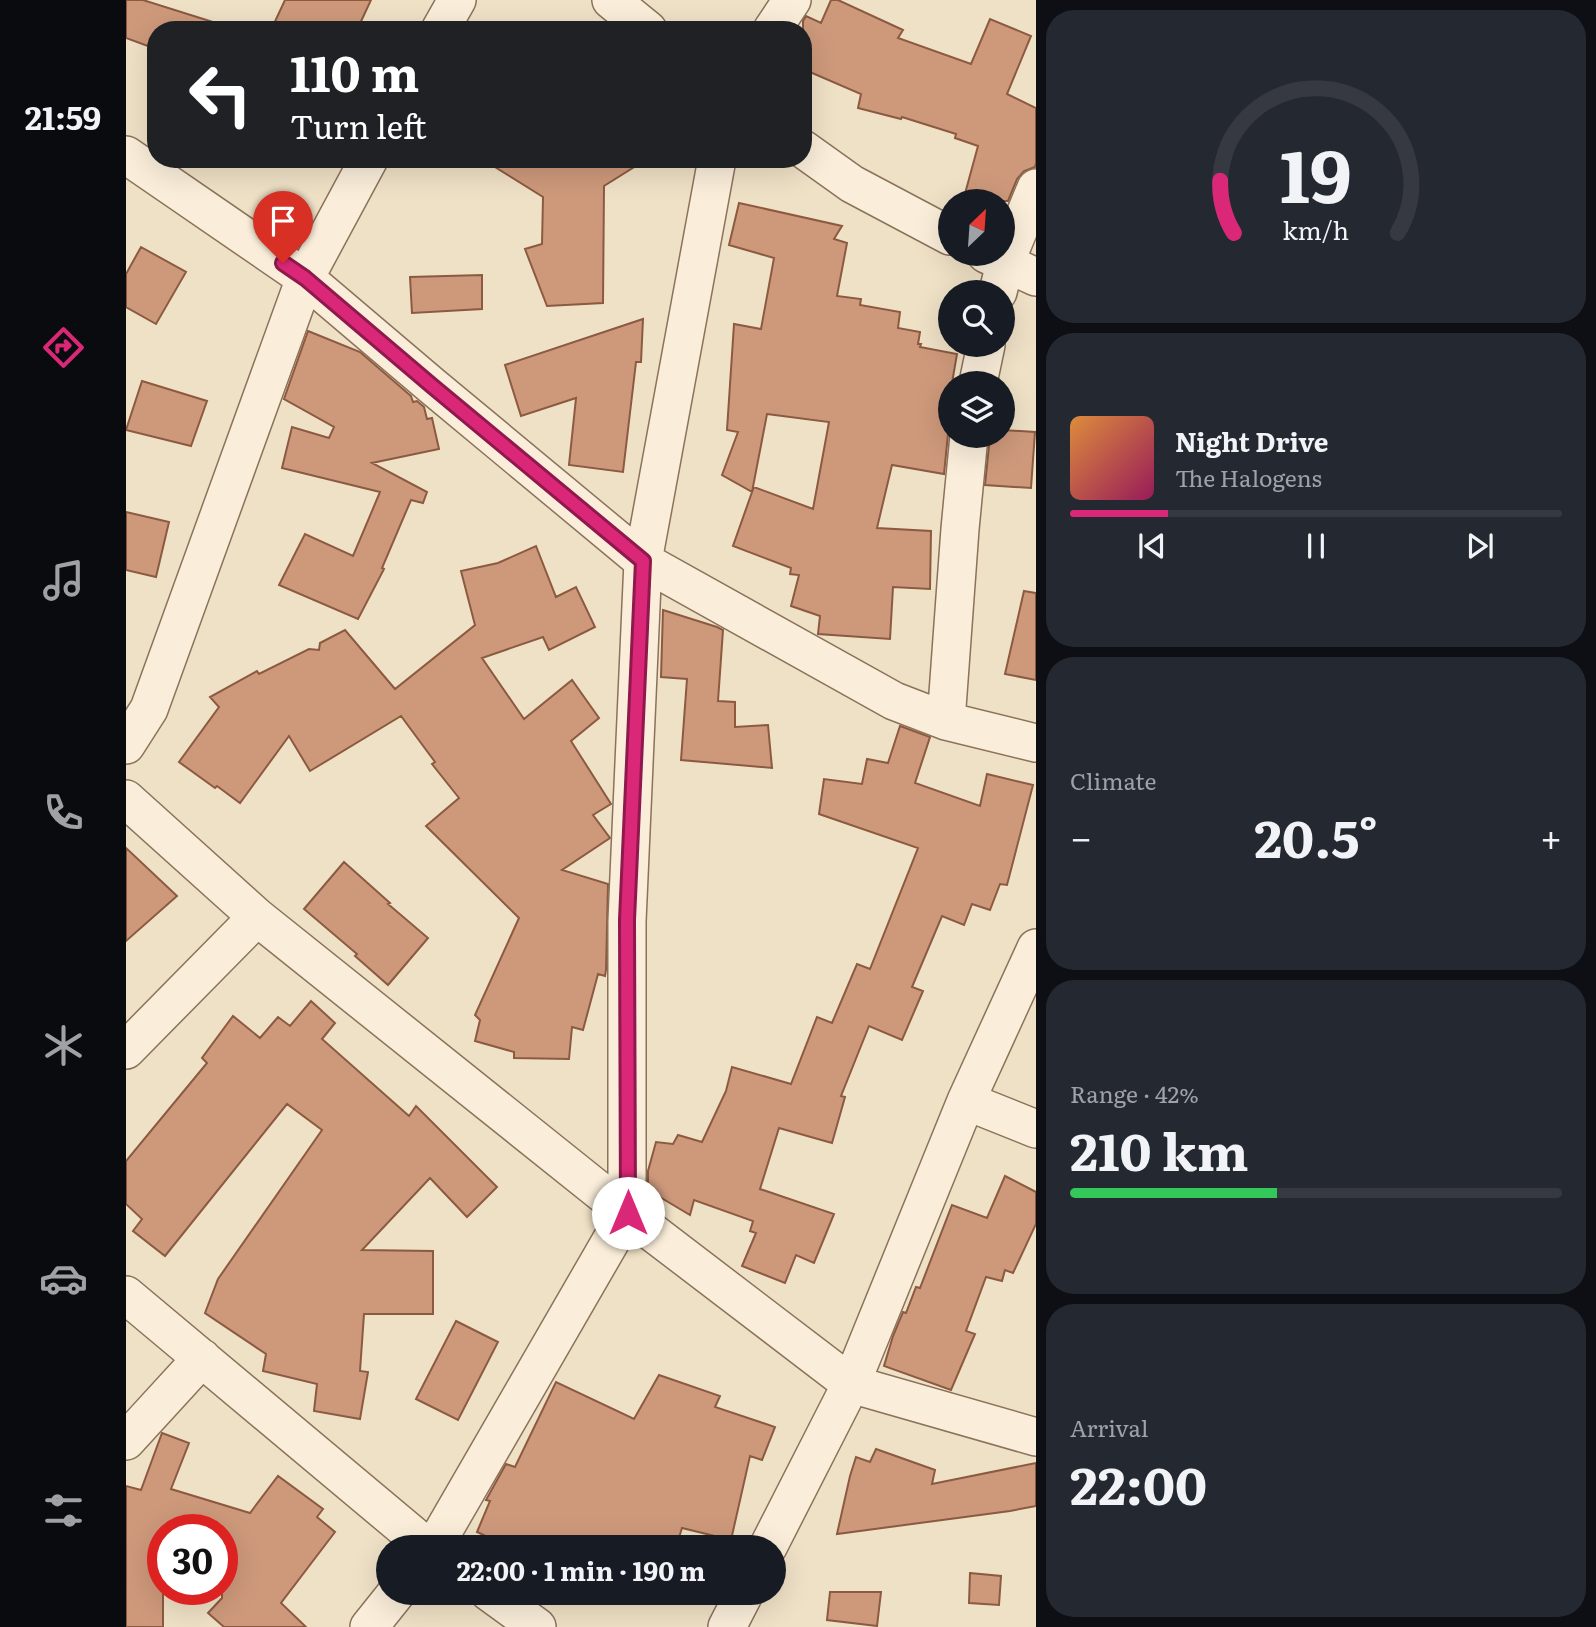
<!DOCTYPE html>
<meta charset="utf-8">
<style>
:root{--surface:#171b24;--page:#242831;--text:#f1f3f6;--muted:#9ea1a6;--line:#363941;--accent:#db2777}
body{margin:0;font-family:Literata,serif;background:var(--page);color:var(--text);height:100vh;display:flex;flex-direction:column;font-size:26px;white-space:nowrap}
*{box-sizing:border-box;margin:0}
p{font-size:23px;color:var(--muted)}
.icon{flex:none;width:38px;height:38px;fill:none;stroke:currentColor;stroke-width:2;stroke-linecap:round;stroke-linejoin:round}
.map{position:relative;flex:1;overflow:hidden}
.sheet{display:flex;flex-direction:column;gap:10px;padding:10px;background:#0d0f14;width:560px}
.sheet>*{flex:none}
.banner{position:absolute;left:21px;top:21px;width:665px;height:147px;border-radius:28px;box-shadow:0 7px 28px #0002;background:#202124;color:#fff;overflow:hidden}
.needle{width:46px;rotate:25deg}
.buttons{position:absolute;left:812px;top:189px;display:grid;gap:14px}
.buttons a{display:grid;place-items:center;width:77px;height:77px;border-radius:50%;background:var(--surface);box-shadow:0 7px 28px #0002;font-size:35px}
.speed{position:absolute;left:21px;top:1514px;display:flex;gap:14px;font-size:35px;font-weight:700;text-align:center}
.speed>*{display:grid;place-content:center;width:91px;height:91px;border-radius:50%;background:var(--surface);box-shadow:0 7px 28px #0002;line-height:1}
.speed .limit{border:10px solid #d22;background:#fff;color:#111}
.pin{position:absolute;display:grid;place-items:center;width:60px;height:60px;color:#fff;margin:-72px -30px;border-radius:50% 50% 50% 0;rotate:-45deg;box-shadow:0 0 7px #0007}
.pin .icon{rotate:45deg}
.me{position:absolute;width:77px;margin:-38px;rotate:0deg;stroke-linejoin:round;filter:drop-shadow(0 0 5px #0008)}
.turn{display:flex;align-items:center;gap:24px;height:147px;padding:0 28px;font-size:32px}
.turn .icon{width:91px;height:91px;stroke-width:2.5}
.turn b{display:block;font-size:49px;line-height:60px}
.big{font-size:52px;font-weight:700;line-height:1.1}
.sheet .tile{flex:1;display:flex;flex-direction:column;justify-content:center;gap:10px;min-width:0;padding:0 24px;border-radius:28px;background:var(--page)}
.sheet .dial{align-items:center;gap:0}
.dial svg{height:182px;overflow:visible;fill:none;stroke:var(--line);stroke-width:7;stroke-linecap:round;text-anchor:middle}
.dial text{fill:var(--text);stroke:none}
.song{display:flex;align-items:center;gap:21px}
.cover{width:84px;height:84px;border-radius:10px;background:linear-gradient(135deg,hsl(30 70% 55%),hsl(330 70% 35%))}
.played{height:7px;border-radius:4px;background:linear-gradient(90deg,var(--accent) 20%,var(--line) 20%)}
.keys{display:flex;justify-content:space-around;direction:ltr}
.heat{display:flex;justify-content:space-between;align-items:center;font-size:38px;direction:ltr}
.charge{height:10px;border-radius:5px;background:linear-gradient(90deg,#34c759 42%,var(--line) 0)}
.trip{position:absolute;left:250px;top:1535px;width:410px;height:70px;border-radius:35px;background:var(--surface);box-shadow:0 7px 28px #0002;font-weight:700;line-height:70px;text-align:center}
main{display:flex;flex:1;min-height:0}
.tab-bar{display:flex;flex-direction:column;width:126px;justify-content:space-around;align-items:center;background:#090b0e;color:var(--muted)}
.tab-bar .icon{width:49px;height:49px}
.tab-bar .on{color:var(--accent)}
.tab-bar b{font-size:32px;color:var(--text)}
.map>svg:first-child{display:block}
.building{fill:#ce997b;stroke:#8b5a40;stroke-width:2;fill-rule:evenodd}
.lines{fill:none;stroke-linecap:round;stroke-linejoin:round}
.minor-casing{stroke:#8b725b;stroke-width:40}
.minor{stroke:#faeeda;stroke-width:37}
.route-casing{stroke:#8e194d;stroke-width:18}
.route{stroke:#db2777;stroke-width:12}
</style>
<main>
<nav class="tab-bar">
<b>21:59</b>
<svg class="icon on" aria-label="directions" viewBox="0 0 24 24"><path d="M12 3l9 9-9 9-9-9zM9 14v-3h6M13 9l2 2-2 2"/></svg>
<svg class="icon" aria-label="music" viewBox="0 0 24 24"><path d="M9 18V5l10-2v13"/><circle cx="6" cy="18" r="3"/><circle cx="16" cy="16" r="3"/></svg>
<svg class="icon" aria-label="phone" viewBox="0 0 24 24"><path d="M5 4h4l2 5-3 2q2 4 5 5l2-3 5 2v4C11 20 4 13 5 4z"/></svg>
<svg class="icon" aria-label="climate" viewBox="0 0 24 24"><path d="M12 3v18M4 7l16 10M4 17L20 7"/></svg>
<svg class="icon" aria-label="car" viewBox="0 0 24 24"><path d="M5 17H2v-5l4-1 3-4h7l3 4 3 1v5h-3M9 17h6M6 11h13"/><circle cx="7" cy="17" r="2"/><circle cx="17" cy="17" r="2"/></svg>
<svg class="icon" aria-label="filters" viewBox="0 0 24 24"><path d="M4 7h16M4 17h16"/><circle cx="9" cy="7" r="2"/><circle cx="15" cy="17" r="2"/></svg>
</nav>
<div class="map">
<svg width="910" height="1627" viewBox="0 0 910 1627">
<rect width="100%" height="100%" fill="#efe1c6"/>
<path class="building" d="M 0,0 L 17,0 L 90,23 L 89,30 L 30,30 L 30,49 L 0,38 Z
M 159,0 L 245,0 L 231,30 L 145,30 Z
M 705,0 L 712,0 L 777,30 L 772,38 L 845,64 L 864,19 L 905,36 L 881,94 L 910,108 L 910,163 L 909,167 L 898,171 L 891,179 L 882,201 L 837,201 L 852,146 L 829,138 L 830,134 L 776,117 L 775,119 L 732,108 L 735,94 L 677,69 L 677,21 L 680,16 L 695,23 Z
M 356,159 L 521,159 L 478,186 L 477,303 L 421,306 L 399,249 L 416,244 L 417,197 Z
M 613,203 L 716,226 L 708,239 L 721,243 L 711,296 L 735,299 L 734,305 L 774,312 L 772,328 L 794,332 L 792,344 L 795,344 L 794,347 L 831,354 L 826,383 L 824,383 L 824,396 L 820,426 L 824,426 L 824,428 L 822,434 L 818,474 L 766,465 L 751,528 L 805,531 L 804,589 L 767,587 L 764,639 L 692,634 L 694,616 L 665,606 L 673,575 L 664,574 L 665,568 L 607,546 L 626,492 L 596,475 L 612,432 L 601,430 L 608,324 L 635,329 L 648,258 L 603,245 ZM 641,414 L 703,422 L 687,509 L 628,487 L 626,492 Z
M 15,247 L 60,272 L 30,324 L 0,307 L 0,274 Z
M 356,275 L 356,309 L 286,313 L 284,277 Z
M 517,319 L 515,362 L 510,362 L 497,472 L 443,465 L 450,398 L 395,416 L 379,365 Z
M 182,331 L 234,352 L 285,396 L 287,402 L 291,401 L 298,407 L 301,419 L 306,418 L 313,449 L 246,463 L 301,492 L 297,503 L 285,500 L 256,568 L 258,569 L 232,619 L 153,585 L 179,534 L 227,556 L 254,492 L 156,468 L 166,427 L 203,438 L 208,427 L 158,399 Z
M 16,381 L 81,401 L 65,446 L 0,430 Z
M 877,430 L 909,432 L 905,488 L 859,485 L 864,436 L 877,436 Z
M 0,512 L 43,522 L 30,577 L 0,570 Z
M 410,546 L 430,597 L 450,587 L 469,627 L 423,650 L 417,637 L 356,658 L 398,719 L 446,680 L 473,718 L 445,741 L 485,804 L 467,815 L 484,838 L 436,870 L 482,884 L 480,970 L 479,976 L 472,974 L 457,1030 L 446,1027 L 443,1059 L 388,1058 L 388,1052 L 349,1041 L 354,1020 L 349,1015 L 393,918 L 300,826 L 333,798 L 306,764 L 309,762 L 275,716 L 184,771 L 163,736 L 114,803 L 91,786 L 89,788 L 53,762 L 93,707 L 84,697 L 131,671 L 133,674 L 183,649 L 193,650 L 194,643 L 219,630 L 269,689 L 349,625 L 335,571 L 372,563 Z
M 898,591 L 910,593 L 910,680 L 879,674 Z
M 537,610 L 591,627 L 597,630 L 592,701 L 609,702 L 609,727 L 642,725 L 646,768 L 555,760 L 561,679 L 535,677 Z
M 774,726 L 804,737 L 789,783 L 854,806 L 861,774 L 907,785 L 881,885 L 874,884 L 864,910 L 846,904 L 838,925 L 816,916 L 786,987 L 797,991 L 776,1040 L 743,1026 L 715,1096 L 719,1097 L 706,1143 L 653,1128 L 634,1189 L 708,1214 L 688,1263 L 670,1255 L 659,1283 L 616,1266 L 630,1233 L 624,1231 L 627,1221 L 568,1200 L 564,1215 L 522,1190 L 522,1171 L 530,1142 L 547,1144 L 552,1135 L 576,1142 L 600,1091 L 606,1067 L 665,1084 L 691,1017 L 706,1023 L 731,964 L 744,969 L 792,848 L 693,814 L 698,779 L 736,784 L 741,759 L 762,763 Z
M 0,848 L 51,896 L 0,941 Z
M 218,862 L 264,903 L 262,904 L 302,938 L 262,985 L 229,956 L 231,954 L 178,909 Z
M 185,1001 L 209,1023 L 196,1039 L 283,1116 L 290,1106 L 371,1187 L 341,1217 L 304,1178 L 236,1250 L 307,1251 L 307,1314 L 238,1314 L 234,1371 L 242,1372 L 234,1419 L 188,1411 L 191,1384 L 137,1371 L 140,1354 L 79,1313 L 92,1279 L 196,1130 L 161,1104 L 39,1256 L 7,1231 L 16,1219 L 0,1204 L 0,1161 L 81,1063 L 76,1058 L 107,1016 L 134,1038 L 152,1017 L 164,1026 Z
M 879,1176 L 910,1192 L 910,1224 L 887,1273 L 879,1270 L 876,1281 L 860,1277 L 840,1331 L 849,1334 L 825,1390 L 758,1366 L 767,1336 L 777,1312 L 780,1313 L 790,1287 L 794,1288 L 826,1205 L 861,1218 Z
M 330,1321 L 372,1342 L 332,1420 L 290,1399 Z
M 533,1375 L 594,1396 L 589,1407 L 649,1427 L 636,1460 L 624,1456 L 605,1540 L 556,1528 L 550,1547 L 359,1547 L 362,1537 L 351,1532 L 364,1501 L 360,1500 L 380,1464 L 389,1467 L 430,1382 L 508,1419 Z
M 36,1433 L 63,1443 L 45,1489 L 124,1513 L 152,1476 L 197,1509 L 191,1517 L 209,1532 L 155,1603 L 180,1627 L 98,1627 L 82,1613 L 96,1598 L 96,1530 L 37,1530 L 37,1627 L 0,1627 L 0,1486 L 15,1490 Z
M 750,1449 L 809,1470 L 806,1484 L 910,1463 L 910,1506 L 884,1511 L 711,1534 L 724,1476 L 730,1457 L 744,1462 Z
M 844,1573 L 875,1576 L 873,1605 L 843,1603 Z
M 704,1592 L 755,1592 L 751,1626 L 701,1620 Z"/>
<g class="lines">
<defs>
<path id="minor" d="M 485,0 L 522,30
M 314,30 L 331,0
M 646,30 L 666,0
M 677,149 L 726,184 L 824,236
M 0,155 L 179,278 L 305,385 L 517,561 L 768,701 L 820,721 L 910,743
M 860,254 L 910,277
M 872,292 L 879,263 L 910,188
M 852,383 L 860,345
M 820,721 L 834,529 L 843,436
M 0,745 L 23,709 L 179,278 L 243,159
M 0,799 L 131,917 L 501,1213 L 725,1384 L 910,1437
M 0,1050 L 131,917
M 840,1101 L 910,1129
M 0,1295 L 301,1547
M 0,1441 L 76,1358
M 308,1547 L 501,1213 L 501,921 L 517,561 L 591,159
M 642,1547 L 725,1384 L 840,1101 L 910,948
M 363,1592 L 411,1627
M 243,1627 L 271,1592
M 601,1627 L 619,1592"/>
</defs>
<use href="#minor" class="minor-casing"/>
<use href="#minor" class="minor"/>
</g>
<g class="lines">
<defs>
<path id="route" d="M 157,263 L 179,278 L 305,385 L 517,561 L 501,920 L 502,1213"/>
</defs>
<use href="#route" class="route-casing"/>
<use href="#route" class="route"/>
</g>
</svg>
<div class="buttons">
<a><svg class="needle" viewBox="-14 -14 28 28"><path d="M0-13l5 13h-10z" fill="#e53935"/><path d="M0 13l5-13h-10z" fill="#9ea1a6"/></svg></a>
<a><svg class="icon" aria-label="search" viewBox="0 0 24 24"><circle cx="10" cy="10" r="6"/><path d="M15 15l6 6"/></svg></a>
<a><svg class="icon" aria-label="layers" viewBox="0 0 24 24"><path d="M12 4l9 5-9 5-9-5zM3 14l9 5 9-5"/></svg></a>
</div>
<div class="speed"><div class="limit">30</div></div>
<div class="pin" style="left:157px;top:263px;background:#d93025"><svg class="icon" aria-label="arrive" viewBox="0 0 24 24"><path d="M6 21V4h12l-3 4 3 4H6"/></svg></div>
<svg class="me" style="left:502px;top:1213px" viewBox="-20 -20 40 40"><circle r="19" fill="#fff"/><path d="M0-13L10 11 0 6-10 11z" fill="#db2777"/></svg>
<div class="trip">22:00 · 1 min · 190 m</div>
<div class="banner">
<div class="turn"><svg class="icon" aria-label="left" viewBox="0 0 24 24"><path d="M17 20v-9H6M10 6l-5 5 5 5"/></svg><div><b>110 m</b>Turn left</div></div>
</div>
</div>
<section class="sheet">
<div class="tile dial"><svg viewBox="0 0 100 80">
<path d="M14 69A42 42 0 1 1 86 69"/>
<path d="M14 69A42 42 0 0 1 8 46" stroke="#db2777"/>
<text x="50" y="56" font-size="32" font-weight="700">19</text>
<text x="50" y="72" font-size="11">km/h</text>
</svg></div>
<div class="tile">
<div class="song"><i class="cover"></i><div><b>Night Drive</b><p>The Halogens</p></div></div>
<div class="played"></div>
<div class="keys"><svg class="icon" aria-label="previous" viewBox="0 0 24 24"><path d="M18 5L8 12l10 7zM5 5v14"/></svg><svg class="icon" aria-label="pause" viewBox="0 0 24 24"><path d="M8 5v14M16 5v14"/></svg><svg class="icon" aria-label="next" viewBox="0 0 24 24"><path d="M6 5l10 7-10 7zM19 5v14"/></svg></div>
</div>
<div class="tile"><p>Climate</p>
<div class="heat"><a>−</a><b class="big">20.5°</b><a>+</a></div>
</div>
<div class="tile"><p>Range · 42%</p><b class="big">210 km</b><div class="charge"></div></div>
<div class="tile"><p>Arrival</p><b class="big">22:00</b></div>
</section>
</main>
